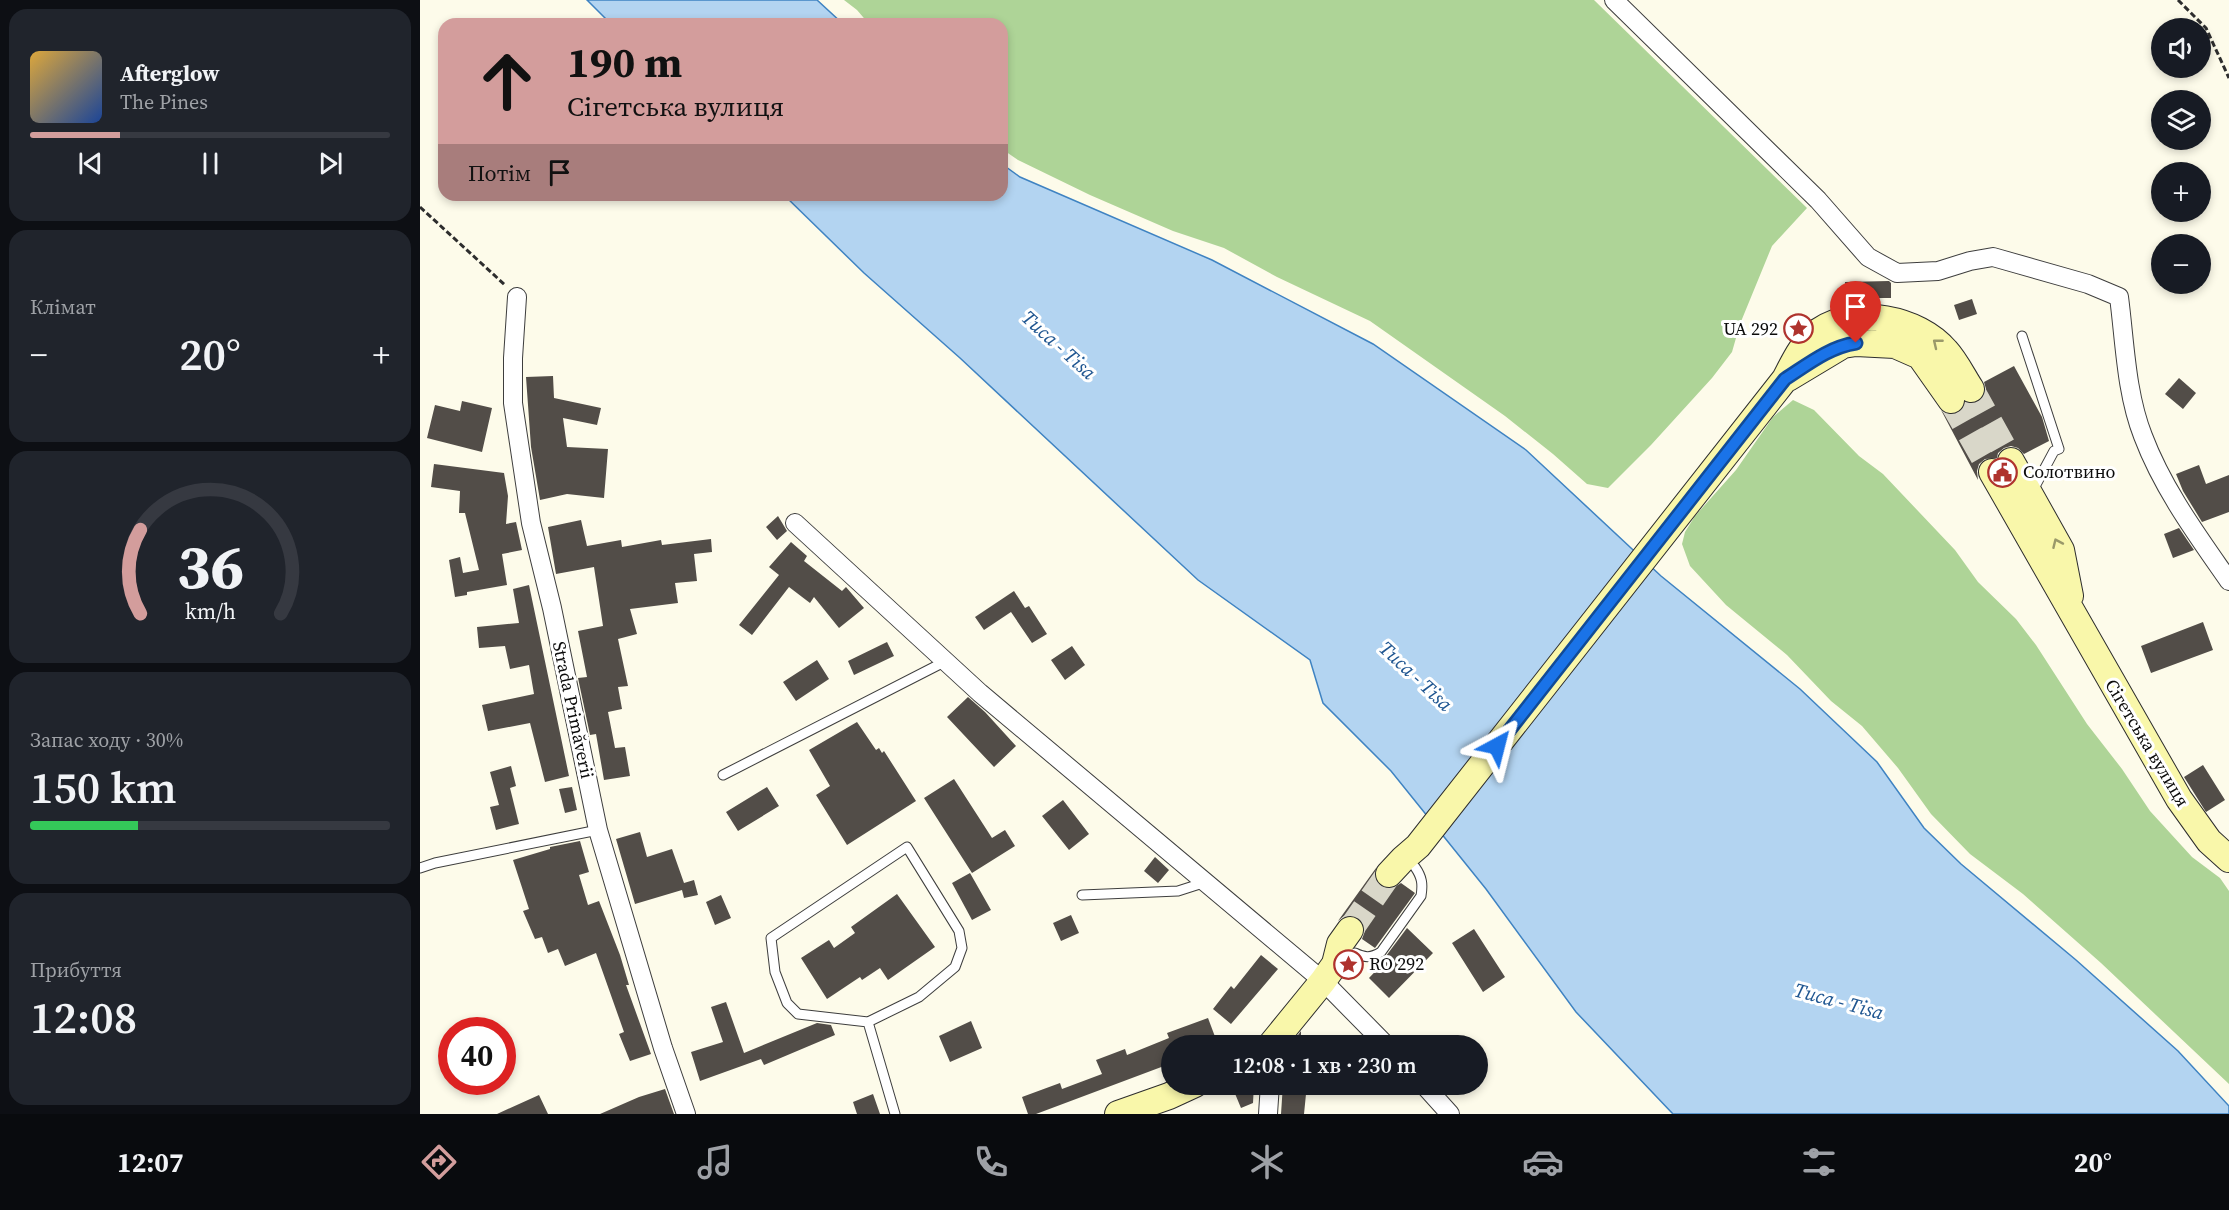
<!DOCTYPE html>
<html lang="uk">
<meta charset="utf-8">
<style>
:root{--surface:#171b24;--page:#20242c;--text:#f1f3f6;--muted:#9ea1a6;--line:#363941;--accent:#d39d9c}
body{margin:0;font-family:"Source Serif 4",serif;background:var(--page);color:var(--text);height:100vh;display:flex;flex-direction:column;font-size:22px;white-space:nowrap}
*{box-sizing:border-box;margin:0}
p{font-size:20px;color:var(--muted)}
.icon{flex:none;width:33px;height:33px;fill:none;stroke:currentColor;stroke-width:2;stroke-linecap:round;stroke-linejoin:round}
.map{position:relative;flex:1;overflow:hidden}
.sheet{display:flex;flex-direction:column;gap:9px;padding:9px;background:#0d0f14;width:420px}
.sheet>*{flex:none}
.banner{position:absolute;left:18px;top:18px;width:570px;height:183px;border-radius:18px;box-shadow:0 3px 9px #0003;background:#d39d9c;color:#111;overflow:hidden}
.buttons{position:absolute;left:1731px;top:18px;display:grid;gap:12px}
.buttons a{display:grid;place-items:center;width:60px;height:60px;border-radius:50%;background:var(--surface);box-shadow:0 3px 9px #0003;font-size:30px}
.speed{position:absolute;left:18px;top:1017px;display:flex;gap:12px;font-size:30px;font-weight:700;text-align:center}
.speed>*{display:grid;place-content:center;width:78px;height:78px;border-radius:50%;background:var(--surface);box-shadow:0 3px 9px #0003;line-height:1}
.speed .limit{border:9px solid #d22;background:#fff;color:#111}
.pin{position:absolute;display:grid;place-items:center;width:51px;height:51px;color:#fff;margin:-62px -26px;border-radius:50% 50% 50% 0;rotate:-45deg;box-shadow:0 0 6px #0007}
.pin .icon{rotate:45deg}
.me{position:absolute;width:66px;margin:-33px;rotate:38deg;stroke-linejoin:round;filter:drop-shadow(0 0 4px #0008)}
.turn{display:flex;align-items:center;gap:21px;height:126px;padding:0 30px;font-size:27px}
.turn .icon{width:78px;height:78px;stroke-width:2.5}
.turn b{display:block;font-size:42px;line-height:51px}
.then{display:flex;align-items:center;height:57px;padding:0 30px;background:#0003;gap:12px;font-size:22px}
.big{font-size:45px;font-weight:600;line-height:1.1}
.sheet .tile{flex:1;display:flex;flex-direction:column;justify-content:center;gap:9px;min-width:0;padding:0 21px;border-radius:18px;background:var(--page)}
.sheet .dial{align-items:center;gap:0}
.dial svg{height:156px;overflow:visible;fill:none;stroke:var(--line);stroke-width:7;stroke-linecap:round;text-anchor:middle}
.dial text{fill:var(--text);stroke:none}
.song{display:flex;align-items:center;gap:18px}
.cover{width:72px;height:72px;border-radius:9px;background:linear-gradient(135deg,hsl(40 70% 55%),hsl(220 70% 35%))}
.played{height:6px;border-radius:3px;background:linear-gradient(90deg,var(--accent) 25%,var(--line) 25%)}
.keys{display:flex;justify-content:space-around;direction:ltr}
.heat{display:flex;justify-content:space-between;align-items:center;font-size:33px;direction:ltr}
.charge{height:9px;border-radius:4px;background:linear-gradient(90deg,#34c759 30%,var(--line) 0)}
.trip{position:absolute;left:741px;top:1035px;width:327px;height:60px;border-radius:30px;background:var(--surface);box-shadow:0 3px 9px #0003;font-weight:600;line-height:60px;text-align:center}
.menu{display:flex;height:96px;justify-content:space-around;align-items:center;background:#090b0e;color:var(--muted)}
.menu .icon{width:42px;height:42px}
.menu .active{color:var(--accent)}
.menu b{font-size:27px;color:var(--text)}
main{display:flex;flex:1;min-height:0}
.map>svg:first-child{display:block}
.forest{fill:#aed497}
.water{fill:#b3d4f1;stroke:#3f83c2;stroke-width:1.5}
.building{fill:#524d48}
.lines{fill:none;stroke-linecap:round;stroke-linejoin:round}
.secondary-tunnel{stroke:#d9d7c9;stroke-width:26;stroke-dasharray:26 13;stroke-linecap:butt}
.lane-casing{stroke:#3e3e3e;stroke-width:11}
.street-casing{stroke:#3e3e3e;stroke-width:20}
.secondary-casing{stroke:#2d2d2d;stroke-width:28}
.path{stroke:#2d2d2d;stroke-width:3;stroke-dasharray:6 3;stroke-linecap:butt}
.lane{stroke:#fff;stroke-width:9}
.street{stroke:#fff;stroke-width:18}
.secondary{stroke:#f9f7aa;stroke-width:26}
.oneway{stroke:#9a996a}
.route-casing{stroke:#114b97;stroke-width:15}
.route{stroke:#1a73e8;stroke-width:10}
.labels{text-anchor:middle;stroke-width:6;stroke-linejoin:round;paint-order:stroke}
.poi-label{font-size:18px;fill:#0b0b0b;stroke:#fff;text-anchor:start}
.street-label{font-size:18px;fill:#0b0b0b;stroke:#fff}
.water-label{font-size:20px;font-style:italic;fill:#1f5691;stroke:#fff}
</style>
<main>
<section class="sheet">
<div class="tile">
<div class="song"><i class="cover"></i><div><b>Afterglow</b><p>The Pines</p></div></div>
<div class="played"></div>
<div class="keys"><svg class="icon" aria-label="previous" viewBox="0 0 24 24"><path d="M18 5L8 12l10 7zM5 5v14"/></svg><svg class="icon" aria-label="pause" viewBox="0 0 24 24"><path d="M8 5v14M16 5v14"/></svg><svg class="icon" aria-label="next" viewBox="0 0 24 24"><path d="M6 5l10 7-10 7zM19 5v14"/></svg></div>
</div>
<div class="tile"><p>Клімат</p>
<div class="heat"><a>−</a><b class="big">20°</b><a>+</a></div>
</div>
<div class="tile dial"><svg viewBox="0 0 100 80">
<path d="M14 69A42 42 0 1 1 86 69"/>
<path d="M14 69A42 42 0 0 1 14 26" stroke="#d39d9c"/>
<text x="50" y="56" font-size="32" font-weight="700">36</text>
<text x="50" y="72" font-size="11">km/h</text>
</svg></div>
<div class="tile"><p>Запас ходу · 30%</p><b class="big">150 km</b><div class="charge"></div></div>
<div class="tile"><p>Прибуття</p><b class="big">12:08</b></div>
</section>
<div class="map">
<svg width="1809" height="1114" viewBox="0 0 1809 1114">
<rect width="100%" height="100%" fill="#fdfbea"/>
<path class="forest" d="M 424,0 L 1174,0 L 1387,208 L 1352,246 L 1320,324 L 1312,352 L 1292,378 L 1231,445 L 1188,488 L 1167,484 L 1133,454 L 1085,416 L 950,321 L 857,277 L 804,248 L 753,231 L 670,195 L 598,160 L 582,149 L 582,24 L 449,24 L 437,10 Z
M 1373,400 L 1394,410 L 1439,456 L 1463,474 L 1535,550 L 1558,582 L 1596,619 L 1616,645 L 1667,724 L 1702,769 L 1730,811 L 1772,857 L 1800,878 L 1809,891 L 1809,1084 L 1681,963 L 1603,894 L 1550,854 L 1511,814 L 1478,768 L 1442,726 L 1411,701 L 1367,655 L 1306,605 L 1270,566 L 1262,544 L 1265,532 L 1275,516 L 1316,470 L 1353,417 Z"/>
<path class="water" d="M 167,0 L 397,0 L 423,24 L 191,24 Z
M 582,164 L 600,177 L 792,260 L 953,344 L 1106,450 L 1241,576 L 1380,689 L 1457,762 L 1504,828 L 1541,864 L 1656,960 L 1758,1051 L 1809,1106 L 1809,1114 L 1253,1114 L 1156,1012 L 1066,889 L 971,771 L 903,703 L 890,660 L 778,580 L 540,358 L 444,273 L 364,195 L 582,195 Z"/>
<path class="building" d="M 1469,281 L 1471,283 L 1471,298 L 1426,298 L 1425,282 Z
M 1552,299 L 1557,314 L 1539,320 L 1534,305 Z
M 1594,366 L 1622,417 L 1629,441 L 1604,454 L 1598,448 L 1591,446 L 1584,448 L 1578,453 L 1577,458 L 1565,459 L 1559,464 L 1557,471 L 1558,480 L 1521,410 L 1525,414 L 1533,415 L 1540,412 L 1545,403 L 1552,404 L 1559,402 L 1565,395 L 1566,389 L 1564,382 Z
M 133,376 L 134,398 L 181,408 L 177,425 L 143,418 L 147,447 L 188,449 L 184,498 L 147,494 L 120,500 L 111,447 L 106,377 Z
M 1759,378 L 1776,393 L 1763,409 L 1745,394 Z
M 42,401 L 72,408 L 62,452 L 7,438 L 15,405 L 40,411 Z
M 14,464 L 84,473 L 88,496 L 86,524 L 96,522 L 102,550 L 82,554 L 87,585 L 47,592 L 47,595 L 35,597 L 29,560 L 40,557 L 43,573 L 59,570 L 45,513 L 39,513 L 40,491 L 11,487 Z
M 1779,465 L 1786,484 L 1809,475 L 1809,512 L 1782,522 L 1763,491 L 1756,474 Z
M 358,516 L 367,531 L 357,540 L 346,527 Z
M 161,520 L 167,546 L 201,540 L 202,547 L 241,540 L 242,545 L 291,539 L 292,552 L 274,554 L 277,581 L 255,583 L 258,603 L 210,609 L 217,634 L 198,639 L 208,686 L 198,687 L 202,709 L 188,712 L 195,748 L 205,747 L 210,776 L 184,780 L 176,734 L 170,735 L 158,678 L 167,677 L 158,631 L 183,626 L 174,567 L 136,574 L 128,527 Z
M 1759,528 L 1774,550 L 1753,558 L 1744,534 Z
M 371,542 L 387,556 L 384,561 L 422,591 L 426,587 L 444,608 L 419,628 L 394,597 L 390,603 L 369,587 L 332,635 L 319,625 L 359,575 L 349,567 Z
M 109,585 L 149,776 L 125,782 L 110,723 L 68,731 L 62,705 L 114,694 L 109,665 L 90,669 L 85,646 L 59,648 L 57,627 L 99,623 L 93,589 Z
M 594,591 L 605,608 L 609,606 L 627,634 L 612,643 L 591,612 L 564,630 L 555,617 Z
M 1783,622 L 1793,650 L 1731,673 L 1721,646 Z
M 467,642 L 474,656 L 434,675 L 428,661 Z
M 652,646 L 665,665 L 645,680 L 631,660 Z
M 397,660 L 409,679 L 376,701 L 363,682 Z
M 548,697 L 565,712 L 596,746 L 574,767 L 527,717 Z
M 437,722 L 456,750 L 459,748 L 462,753 L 464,751 L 496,801 L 427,845 L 396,795 L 410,786 L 389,750 Z
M 1783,765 L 1805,800 L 1786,812 L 1764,777 Z
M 91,766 L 96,786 L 90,788 L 99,824 L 76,830 L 70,807 L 79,805 L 70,772 Z
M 534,779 L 572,838 L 585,830 L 595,846 L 552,873 L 504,798 Z
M 152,787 L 157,810 L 145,813 L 139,789 Z
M 347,787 L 359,806 L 318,831 L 306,812 Z
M 643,800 L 669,834 L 649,850 L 622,816 Z
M 220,832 L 227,857 L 252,849 L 264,883 L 274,880 L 278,895 L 264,898 L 262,890 L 215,904 L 196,839 Z
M 160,841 L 169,872 L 159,875 L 168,905 L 179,901 L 200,955 L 209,985 L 206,985 L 231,1054 L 210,1061 L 199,1034 L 204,1032 L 176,953 L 145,966 L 138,949 L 128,953 L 122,937 L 115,939 L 103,911 L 109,909 L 93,860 L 130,849 L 130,847 Z
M 735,857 L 749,870 L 738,883 L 724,871 Z
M 956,868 L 955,878 L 959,885 L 966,889 L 973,888 L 981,883 L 995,893 L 955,948 L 942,939 L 945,931 L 944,924 L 939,918 L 931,915 L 924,916 L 918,921 Z
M 550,873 L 571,910 L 552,920 L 532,883 Z
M 477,894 L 515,947 L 468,980 L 460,968 L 442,980 L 440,977 L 407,999 L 381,958 L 409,940 L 414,948 L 435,933 L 431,927 Z
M 301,895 L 311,918 L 295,925 L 286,902 Z
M 651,915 L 659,933 L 641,941 L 633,923 Z
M 987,928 L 1013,953 L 969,998 L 949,978 L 968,958 L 966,956 Z
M 1054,929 L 1085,977 L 1063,992 L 1032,943 Z
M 841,955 L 858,969 L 811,1024 L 793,1009 L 811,986 L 814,989 Z
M 306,1002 L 324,1053 L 397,1023 L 411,1025 L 415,1035 L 344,1065 L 341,1059 L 280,1081 L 271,1052 L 303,1042 L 291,1007 Z
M 788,1018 L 797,1042 L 788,1046 L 752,1046 L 752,1063 L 616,1114 L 608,1114 L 602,1097 L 640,1083 L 642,1089 L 682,1074 L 676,1060 L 705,1049 L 707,1055 L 749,1038 L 747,1033 Z
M 551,1021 L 562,1048 L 530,1062 L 519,1036 Z
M 881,1031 L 881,1046 L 870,1046 Z
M 811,1084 L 834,1084 L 833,1103 L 821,1108 Z
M 863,1084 L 887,1084 L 884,1114 L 861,1114 Z
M 245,1089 L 254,1114 L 180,1114 L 219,1097 Z
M 453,1094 L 460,1114 L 437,1114 L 433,1102 Z
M 119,1095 L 128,1114 L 77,1114 Z"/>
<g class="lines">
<path class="secondary-tunnel" d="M 1551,389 L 1591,461
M 1531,400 L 1572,472
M 930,930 L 969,874"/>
<defs>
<path id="lane" d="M 1602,336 L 1639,449 L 1634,451 L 1612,492
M 303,775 L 526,661
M 487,847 L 539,931 L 542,948 L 535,967 L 499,997 L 448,1022 L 378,1014 L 367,1003 L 355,972 L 351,938 Z
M 0,868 L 15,863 L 178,830
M 662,895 L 758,891 L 786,882
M 935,953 C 945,958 951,958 961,952 L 1001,896 C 1003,884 1002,877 995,867
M 448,1022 L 475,1114"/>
<path id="street" d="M 1194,0 L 1398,200 L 1448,257 L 1477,273 L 1518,271 L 1550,261 L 1573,257 L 1668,284 L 1699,297 C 1705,343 1706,393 1723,436 C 1743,489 1777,535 1809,581
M 97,297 L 93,358 L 93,403 L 111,523 L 132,608 L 178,830 L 243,1048 L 266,1114
M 375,523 L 560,693 L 903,981 L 967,1046
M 1003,1084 L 1030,1114
M 848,1114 L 850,1084"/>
<path id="secondary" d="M 1368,378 L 1423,345 L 1436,343 L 1475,345 L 1500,356 L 1531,400
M 1591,461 L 1641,550 L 1650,596
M 1572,472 L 1759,799 L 1789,841 L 1809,859
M 969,874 L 983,859 L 998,846 L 1365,379 C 1374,362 1382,343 1399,331 C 1436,306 1498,318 1526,351 C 1536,362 1543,377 1551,389
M 850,1046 L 903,981 L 915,964 L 920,944 L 930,930
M 698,1114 L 749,1096 L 775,1084"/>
</defs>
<use href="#lane" class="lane-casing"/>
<use href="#street" class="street-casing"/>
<use href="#secondary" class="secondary-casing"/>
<path class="path" d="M 1758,0 L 1786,28 L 1809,78
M 0,207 L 85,285"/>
<use href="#lane" class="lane"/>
<use href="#street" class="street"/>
<use href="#secondary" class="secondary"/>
</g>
<defs><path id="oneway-chevron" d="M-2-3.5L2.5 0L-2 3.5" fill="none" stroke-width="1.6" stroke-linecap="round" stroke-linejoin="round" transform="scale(1.5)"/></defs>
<g class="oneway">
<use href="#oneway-chevron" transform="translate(1517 343) rotate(-141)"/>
<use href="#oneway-chevron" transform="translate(1637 543) rotate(-114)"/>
</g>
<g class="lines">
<defs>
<path id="route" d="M 1077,746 L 1365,379 C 1387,365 1409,347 1436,343"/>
</defs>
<use href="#route" class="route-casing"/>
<use href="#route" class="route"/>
</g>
<defs>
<symbol id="sight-ring" viewBox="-11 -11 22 22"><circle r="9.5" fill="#fff" stroke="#af332e" stroke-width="1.5"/><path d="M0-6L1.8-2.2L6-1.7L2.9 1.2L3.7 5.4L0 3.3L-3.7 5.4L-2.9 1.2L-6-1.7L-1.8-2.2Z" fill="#af332e"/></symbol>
<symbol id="civic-ring" viewBox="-11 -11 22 22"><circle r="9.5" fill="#fff" stroke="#af332e" stroke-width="1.5"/><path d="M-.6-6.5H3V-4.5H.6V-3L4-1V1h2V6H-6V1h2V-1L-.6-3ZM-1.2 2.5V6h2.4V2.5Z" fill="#af332e"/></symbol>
</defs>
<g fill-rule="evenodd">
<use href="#sight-ring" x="1362" y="312" width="33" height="33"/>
<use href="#civic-ring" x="1566" y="456" width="33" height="33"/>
<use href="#sight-ring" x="912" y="948" width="33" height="33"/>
</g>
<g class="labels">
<g class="poi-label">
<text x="1358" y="335" text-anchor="end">UA 292</text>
<text x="1603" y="478">Солотвино</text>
<text x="949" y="970">RO 292</text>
</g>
<g class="street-label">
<text transform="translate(153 710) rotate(78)" y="6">Strada Primăverii</text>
<text transform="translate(1727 743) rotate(59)" y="6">Сігетська вулиця</text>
</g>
<g class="water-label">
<text transform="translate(639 345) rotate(42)" y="7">Тиса - Tisa</text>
<text transform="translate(996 676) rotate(43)" y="7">Тиса - Tisa</text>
<text transform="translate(1419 1001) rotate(15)" y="7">Тиса - Tisa</text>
</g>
</g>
</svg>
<div class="buttons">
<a><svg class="icon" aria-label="sound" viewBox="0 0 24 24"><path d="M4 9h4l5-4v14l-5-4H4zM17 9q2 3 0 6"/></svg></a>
<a><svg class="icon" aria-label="layers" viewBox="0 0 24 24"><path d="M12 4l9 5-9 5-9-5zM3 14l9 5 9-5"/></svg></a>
<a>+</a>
<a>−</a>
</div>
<div class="speed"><div class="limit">40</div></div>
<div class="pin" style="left:1436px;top:343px;background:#d93025"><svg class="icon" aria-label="arrive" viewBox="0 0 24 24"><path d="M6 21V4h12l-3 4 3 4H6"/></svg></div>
<svg class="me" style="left:1077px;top:746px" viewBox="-20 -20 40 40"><path d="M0-17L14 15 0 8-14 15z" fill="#1a73e8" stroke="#fff" stroke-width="4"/></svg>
<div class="trip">12:08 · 1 хв · 230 m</div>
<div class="banner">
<div class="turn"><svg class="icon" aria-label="ahead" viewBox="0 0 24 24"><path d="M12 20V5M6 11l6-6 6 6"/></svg><div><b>190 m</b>Сігетська вулиця</div></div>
<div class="then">Потім<svg class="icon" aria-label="arrive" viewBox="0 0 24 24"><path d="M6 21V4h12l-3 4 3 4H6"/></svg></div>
</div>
</div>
</main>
<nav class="menu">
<b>12:07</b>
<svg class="icon active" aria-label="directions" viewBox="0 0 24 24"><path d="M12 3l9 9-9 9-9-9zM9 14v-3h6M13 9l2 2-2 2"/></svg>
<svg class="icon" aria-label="music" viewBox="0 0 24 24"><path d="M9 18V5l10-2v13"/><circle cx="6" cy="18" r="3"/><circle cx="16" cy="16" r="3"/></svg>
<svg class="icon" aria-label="phone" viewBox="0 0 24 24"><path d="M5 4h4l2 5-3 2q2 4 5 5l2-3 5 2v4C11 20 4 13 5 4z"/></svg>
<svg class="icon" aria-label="climate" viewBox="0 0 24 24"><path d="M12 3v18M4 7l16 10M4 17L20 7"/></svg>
<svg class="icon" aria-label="car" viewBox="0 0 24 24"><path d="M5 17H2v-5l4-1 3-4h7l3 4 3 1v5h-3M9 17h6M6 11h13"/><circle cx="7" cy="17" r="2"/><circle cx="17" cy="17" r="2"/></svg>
<svg class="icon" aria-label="filters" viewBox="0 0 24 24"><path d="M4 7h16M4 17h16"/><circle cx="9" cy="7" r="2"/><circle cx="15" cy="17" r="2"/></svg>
<b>20°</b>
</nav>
